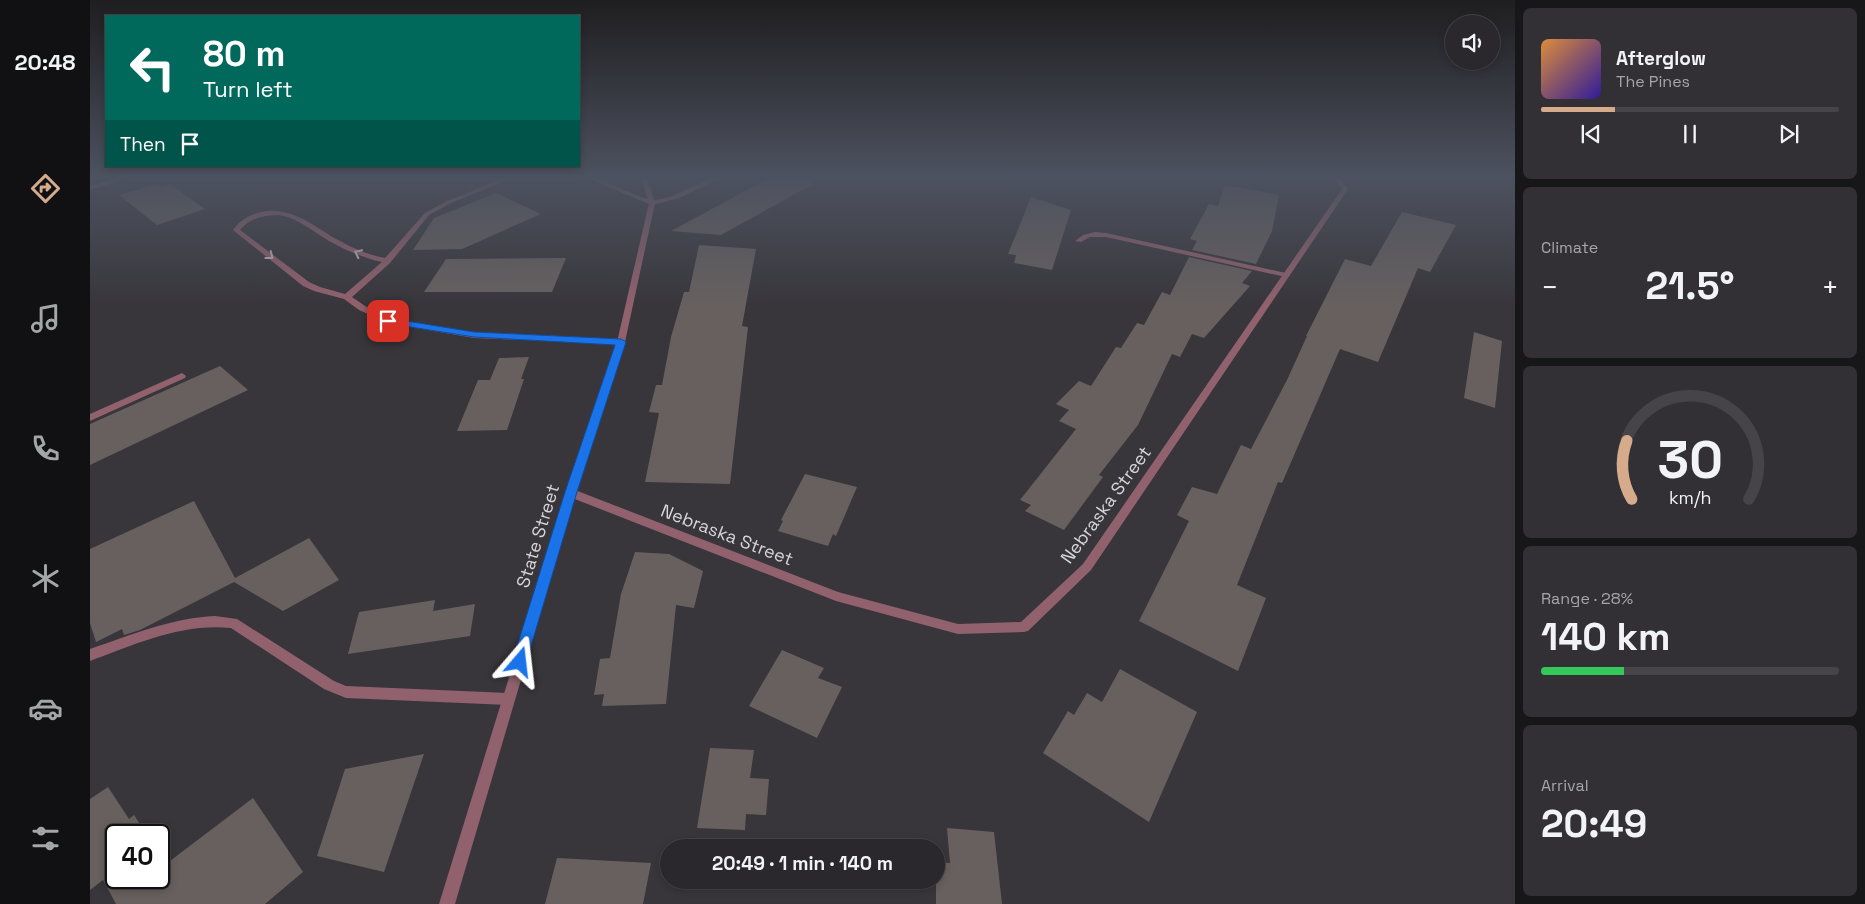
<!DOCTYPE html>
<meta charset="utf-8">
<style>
:root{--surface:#2a282c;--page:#323034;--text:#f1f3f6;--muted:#a5a6a9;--line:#464448;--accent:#d6ab8b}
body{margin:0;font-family:"Space Grotesk",sans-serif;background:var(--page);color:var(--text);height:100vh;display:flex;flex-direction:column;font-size:19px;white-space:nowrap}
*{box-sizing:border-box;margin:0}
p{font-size:16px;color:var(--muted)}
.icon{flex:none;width:28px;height:28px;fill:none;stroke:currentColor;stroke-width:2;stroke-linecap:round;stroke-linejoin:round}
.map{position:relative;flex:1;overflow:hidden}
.panel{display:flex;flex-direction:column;gap:8px;padding:8px;background:#171618;width:350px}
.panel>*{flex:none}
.banner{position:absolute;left:15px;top:15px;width:475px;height:152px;border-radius:0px;box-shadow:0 2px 8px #0003,0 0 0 1px var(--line);background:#00695c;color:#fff;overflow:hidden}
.tools{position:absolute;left:1355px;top:15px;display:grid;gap:10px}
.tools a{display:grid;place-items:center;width:55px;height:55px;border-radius:50%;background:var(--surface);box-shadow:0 2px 8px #0003,0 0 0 1px var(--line);font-size:25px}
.speed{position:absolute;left:15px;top:824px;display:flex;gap:10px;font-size:25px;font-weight:700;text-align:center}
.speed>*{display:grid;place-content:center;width:65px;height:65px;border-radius:50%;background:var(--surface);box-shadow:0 2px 8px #0003,0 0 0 1px var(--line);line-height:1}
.speed .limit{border:2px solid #111;border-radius:8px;background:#fff;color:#111}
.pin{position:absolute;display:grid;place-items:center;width:42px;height:42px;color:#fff;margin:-21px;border-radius:10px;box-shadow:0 2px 8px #0006}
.me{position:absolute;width:55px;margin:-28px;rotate:17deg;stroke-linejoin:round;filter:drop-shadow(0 0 4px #0008)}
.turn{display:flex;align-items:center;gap:18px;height:105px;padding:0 15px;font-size:22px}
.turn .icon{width:65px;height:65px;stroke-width:2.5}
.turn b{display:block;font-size:35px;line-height:42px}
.then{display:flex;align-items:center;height:48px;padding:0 15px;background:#0003;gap:10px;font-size:19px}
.big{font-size:38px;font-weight:600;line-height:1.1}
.panel .card{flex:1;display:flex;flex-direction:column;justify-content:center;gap:8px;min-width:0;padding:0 18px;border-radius:8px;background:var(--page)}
.panel .dial{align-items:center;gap:0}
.dial svg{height:130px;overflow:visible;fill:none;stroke:var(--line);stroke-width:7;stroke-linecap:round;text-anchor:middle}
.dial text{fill:var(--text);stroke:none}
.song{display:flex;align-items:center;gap:15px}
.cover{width:60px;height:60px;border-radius:8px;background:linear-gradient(135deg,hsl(30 70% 55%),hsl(250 70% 35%))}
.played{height:5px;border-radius:2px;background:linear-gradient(90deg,var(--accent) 25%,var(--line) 25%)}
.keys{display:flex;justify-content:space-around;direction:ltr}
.heat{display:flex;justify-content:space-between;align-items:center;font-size:28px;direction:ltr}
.charge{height:8px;border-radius:4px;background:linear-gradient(90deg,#34c759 28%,var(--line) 0)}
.trip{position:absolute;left:570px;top:839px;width:285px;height:50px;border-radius:25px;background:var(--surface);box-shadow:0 2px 8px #0003,0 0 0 1px var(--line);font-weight:600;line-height:50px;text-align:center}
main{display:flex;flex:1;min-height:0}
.menu{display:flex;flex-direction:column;width:90px;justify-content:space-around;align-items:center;background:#111012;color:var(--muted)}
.menu .icon{width:35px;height:35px}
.menu .active{color:var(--accent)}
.menu b{font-size:22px;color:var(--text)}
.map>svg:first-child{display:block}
.building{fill:#67605f}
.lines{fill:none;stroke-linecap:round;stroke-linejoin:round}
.service{fill:#91616d;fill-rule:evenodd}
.minor{fill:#91616d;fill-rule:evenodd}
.tertiary{fill:#91616d;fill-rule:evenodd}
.oneway{stroke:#c5b8bd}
.route{fill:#1a73e8;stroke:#114b97}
.labels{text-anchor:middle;stroke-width:5;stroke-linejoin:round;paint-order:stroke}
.street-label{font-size:18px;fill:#d6d5d8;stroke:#38363b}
</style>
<main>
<nav class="menu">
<b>20:48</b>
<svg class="icon active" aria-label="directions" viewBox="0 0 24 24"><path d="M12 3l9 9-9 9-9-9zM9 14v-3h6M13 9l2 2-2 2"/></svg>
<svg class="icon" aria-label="music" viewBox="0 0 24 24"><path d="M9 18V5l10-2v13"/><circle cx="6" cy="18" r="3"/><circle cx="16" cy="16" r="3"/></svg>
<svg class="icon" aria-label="phone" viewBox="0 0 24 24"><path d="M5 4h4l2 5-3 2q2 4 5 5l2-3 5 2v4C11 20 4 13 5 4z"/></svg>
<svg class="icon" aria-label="climate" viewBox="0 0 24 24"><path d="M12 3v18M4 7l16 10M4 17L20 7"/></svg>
<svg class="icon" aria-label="car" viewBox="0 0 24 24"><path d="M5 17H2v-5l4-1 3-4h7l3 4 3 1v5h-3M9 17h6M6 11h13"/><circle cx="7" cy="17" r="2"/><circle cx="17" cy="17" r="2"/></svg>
<svg class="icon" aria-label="filters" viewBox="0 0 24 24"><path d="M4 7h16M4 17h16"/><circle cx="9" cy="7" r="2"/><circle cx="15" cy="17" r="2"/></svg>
</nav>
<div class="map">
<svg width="1425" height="904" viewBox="0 0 1425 904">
<rect width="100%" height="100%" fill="#38363b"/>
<path class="building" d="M 679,178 L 720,178 L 723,184 L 631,235 L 581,231 Z
M 67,184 L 71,187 L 80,184 L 115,209 L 67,225 L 29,195 Z
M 1135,185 L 1189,195 L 1182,231 L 1166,264 L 1102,250 L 1107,241 L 1100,239 L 1119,204 L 1128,206 Z
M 406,193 L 451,214 L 372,249 L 323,250 L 344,218 Z
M 941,197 L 981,210 L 962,270 L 924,263 L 926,255 L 918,254 Z
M 1312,212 L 1366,225 L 1340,272 L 1328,268 L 1288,362 L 1250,349 L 1192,483 L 1188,482 L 1147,585 L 1176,598 L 1148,671 L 1049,621 L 1099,521 L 1087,515 L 1102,487 L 1127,494 L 1151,445 L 1161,449 L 1197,380 L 1217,336 L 1216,336 L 1255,259 L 1281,266 Z
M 609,245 L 666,249 L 652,326 L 658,327 L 640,484 L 555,482 L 569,413 L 559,412 L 566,385 L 572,385 L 581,337 L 594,292 L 599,292 Z
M 1099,257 L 1162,271 L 1152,283 L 1160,286 L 1114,338 L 1102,334 L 1090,357 L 1082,354 L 1048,425 L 1009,475 L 1013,477 L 974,530 L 935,511 L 941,505 L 930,500 L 986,429 L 969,421 L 979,410 L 966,404 L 989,381 L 1001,386 L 1026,347 L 1031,348 L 1047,323 L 1054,325 L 1072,292 L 1080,295 Z
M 476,258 L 462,292 L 334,292 L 356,259 Z
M 1384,332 L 1412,341 L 1405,408 L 1374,398 Z
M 439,357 L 431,379 L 434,379 L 417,430 L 367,431 L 388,380 L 400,380 L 409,358 Z
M 130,366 L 158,390 L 0,465 L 0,424 Z
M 715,474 L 767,487 L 746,536 L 743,534 L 738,546 L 688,531 L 693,521 L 691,520 Z
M 104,501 L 145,578 L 219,538 L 249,580 L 193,611 L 144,582 L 50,630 L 34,635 L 32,629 L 6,642 L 0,623 L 0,549 Z
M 545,552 L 579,554 L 613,571 L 604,608 L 586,605 L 576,704 L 512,706 L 514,694 L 504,695 L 510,659 L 520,658 L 531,594 Z
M 345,600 L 343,611 L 385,604 L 380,636 L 258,654 L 269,612 Z
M 692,650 L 734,668 L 728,678 L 752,687 L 727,738 L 659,706 Z
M 1030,669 L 1107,712 L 1059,822 L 953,753 L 978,711 L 984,715 L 997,693 L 1012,702 Z
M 620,748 L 664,750 L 660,778 L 679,779 L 676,815 L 656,814 L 655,830 L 607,828 Z
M 334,754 L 294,872 L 227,856 L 255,769 Z
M 18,787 L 39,819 L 44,815 L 57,835 L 26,835 L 26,878 L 69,878 L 69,852 L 76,864 L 163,798 L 213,872 L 175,904 L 26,904 L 13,880 L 0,890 L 0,799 Z
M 857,828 L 904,832 L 912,904 L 846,904 L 846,862 L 860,863 Z
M 467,858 L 561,863 L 553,904 L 455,904 Z"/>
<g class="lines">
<path class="service" d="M 414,178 L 423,178 L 361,203 L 339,215 L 300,263 L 262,297 L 275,306 L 300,319 L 384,332 L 531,339 L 534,340 L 534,344 L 384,338 L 298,323 L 269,310 L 254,299 L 224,291 L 213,286 L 143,230 C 150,220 160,215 171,212 C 203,205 226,229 252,242 C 266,250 280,255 295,258 L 335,213 L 357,201 ZM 189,215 C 209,218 223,232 241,242 C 257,251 274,258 292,262 L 255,294 L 230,287 L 219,282 L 150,230 C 160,218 174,215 189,215 Z
M 1005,232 L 1016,233 L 1196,273 L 1200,275 L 1196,277 L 1016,237 L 1000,237 L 991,242 L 985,241 L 993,235 Z
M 92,373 L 96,376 L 95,378 L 0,421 L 0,414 Z
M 125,616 L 147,619 L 244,681 L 256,686 L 418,693 L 423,695 L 425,699 L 423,703 L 418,705 L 256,698 L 234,689 L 141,628 C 91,623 46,644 0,661 L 0,649 C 41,635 81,618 125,616 Z"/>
<path class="minor" d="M 28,178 L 38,178 L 0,190 L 0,186 Z
M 497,178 L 506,178 C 516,182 557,201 564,200 C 588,199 608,178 631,178 L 589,198 L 562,205 Z
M 1237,178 L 1251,180 L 1258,189 L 1001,570 L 938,631 L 934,632 L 868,634 L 746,601 L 477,496 L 476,493 L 477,490 L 485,490 L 748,592 L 868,624 L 931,622 L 993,564 L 1252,189 L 1247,182 Z"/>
<path class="tertiary" d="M 551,178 L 557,178 L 565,203 L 535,342 L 486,493 L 365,904 L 349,904 L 476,493 L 527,342 L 559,203 Z"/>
</g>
<defs><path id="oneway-chevron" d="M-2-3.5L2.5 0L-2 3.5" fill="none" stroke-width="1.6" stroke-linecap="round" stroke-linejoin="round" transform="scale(1.25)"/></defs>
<g class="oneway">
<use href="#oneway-chevron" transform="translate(268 253) rotate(-154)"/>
<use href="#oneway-chevron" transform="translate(180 256) rotate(38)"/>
</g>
<linearGradient id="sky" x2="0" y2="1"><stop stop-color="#1f1e20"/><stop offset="0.58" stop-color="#4d5260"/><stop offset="1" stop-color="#4d5260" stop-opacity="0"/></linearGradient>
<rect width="1425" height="305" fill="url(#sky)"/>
<path class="route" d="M 298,318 L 384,332 L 531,339 L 536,342 L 487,492 L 435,666 L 430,668 L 424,666 L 422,662 L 475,492 L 525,345 L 384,337 L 295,323 L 293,321 Z"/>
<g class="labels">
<g class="street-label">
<text transform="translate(1016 505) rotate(-54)" y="6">Nebraska Street</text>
<text transform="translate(637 535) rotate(21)" y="6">Nebraska Street</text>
<text transform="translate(448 536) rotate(-73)" y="6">State Street</text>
</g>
</g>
</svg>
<div class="tools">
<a><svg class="icon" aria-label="sound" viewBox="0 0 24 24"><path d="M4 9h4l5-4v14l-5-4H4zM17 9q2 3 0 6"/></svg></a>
</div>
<div class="speed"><div class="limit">40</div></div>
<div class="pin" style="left:298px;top:321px;background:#d93025"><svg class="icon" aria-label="arrive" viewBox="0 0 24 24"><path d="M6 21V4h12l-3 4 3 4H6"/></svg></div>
<svg class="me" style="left:430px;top:662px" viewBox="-20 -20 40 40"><path d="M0-17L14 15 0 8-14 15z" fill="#1a73e8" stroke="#fff" stroke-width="4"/></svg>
<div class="trip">20:49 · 1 min · 140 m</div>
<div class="banner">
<div class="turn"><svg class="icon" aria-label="left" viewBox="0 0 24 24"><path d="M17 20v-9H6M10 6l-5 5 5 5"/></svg><div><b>80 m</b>Turn left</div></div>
<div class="then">Then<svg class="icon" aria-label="arrive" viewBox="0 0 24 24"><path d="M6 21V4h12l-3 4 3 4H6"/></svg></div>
</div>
</div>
<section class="panel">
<div class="card">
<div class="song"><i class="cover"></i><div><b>Afterglow</b><p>The Pines</p></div></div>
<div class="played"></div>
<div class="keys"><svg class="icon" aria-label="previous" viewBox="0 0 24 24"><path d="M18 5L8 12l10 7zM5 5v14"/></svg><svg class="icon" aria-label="pause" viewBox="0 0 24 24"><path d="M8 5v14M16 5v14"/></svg><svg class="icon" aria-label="next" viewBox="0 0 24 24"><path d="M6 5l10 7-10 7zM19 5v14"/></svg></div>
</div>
<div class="card"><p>Climate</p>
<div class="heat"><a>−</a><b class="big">21.5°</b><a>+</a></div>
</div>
<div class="card dial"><svg viewBox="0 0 100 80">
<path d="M14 69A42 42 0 1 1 86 69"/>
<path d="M14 69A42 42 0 0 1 11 33" stroke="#d6ab8b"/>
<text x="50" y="56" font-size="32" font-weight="700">30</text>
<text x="50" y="72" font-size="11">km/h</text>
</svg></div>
<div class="card"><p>Range · 28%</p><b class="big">140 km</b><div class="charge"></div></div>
<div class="card"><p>Arrival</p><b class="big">20:49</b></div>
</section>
</main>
